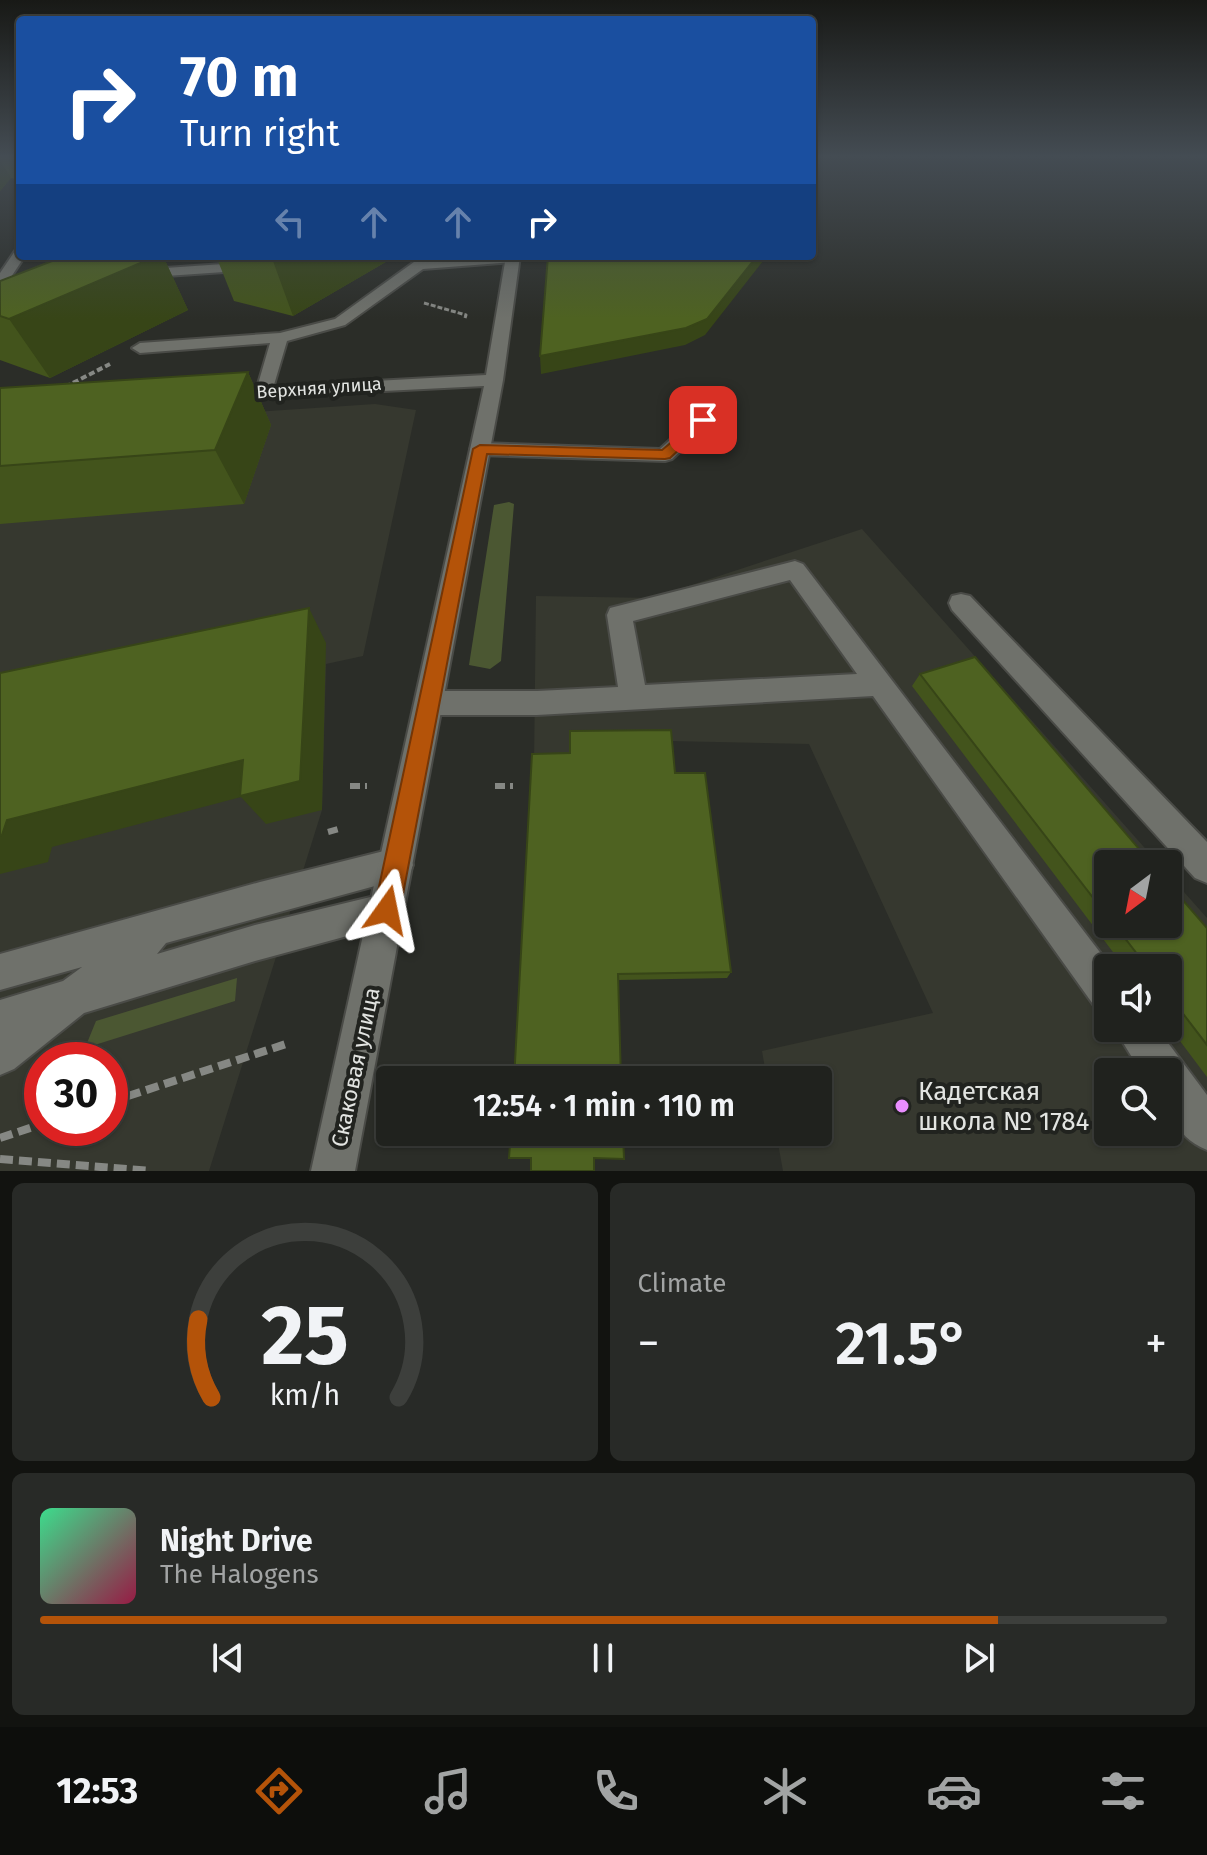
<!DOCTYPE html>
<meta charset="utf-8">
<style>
:root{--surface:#20221e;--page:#282a27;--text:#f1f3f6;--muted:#a2a4a4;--line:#3d3f3c;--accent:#b45309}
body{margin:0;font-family:"Fira Sans",sans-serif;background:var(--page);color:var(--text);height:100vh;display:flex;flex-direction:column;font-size:30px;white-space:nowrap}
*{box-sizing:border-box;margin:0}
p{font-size:26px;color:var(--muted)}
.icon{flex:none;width:44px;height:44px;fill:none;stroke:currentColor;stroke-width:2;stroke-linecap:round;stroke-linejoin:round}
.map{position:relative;height:1171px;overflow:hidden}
.panel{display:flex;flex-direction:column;gap:12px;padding:12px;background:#121310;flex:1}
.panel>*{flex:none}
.guide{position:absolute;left:16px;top:16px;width:800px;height:244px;border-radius:8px;box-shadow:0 2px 6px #0004,0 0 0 2px var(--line);background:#1a4fa0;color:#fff;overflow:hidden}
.needle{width:52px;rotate:212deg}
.tools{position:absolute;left:1094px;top:850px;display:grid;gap:16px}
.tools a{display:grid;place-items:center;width:88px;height:88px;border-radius:8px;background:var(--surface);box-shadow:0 2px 6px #0004,0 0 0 2px var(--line);font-size:40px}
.speed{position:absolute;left:24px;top:1042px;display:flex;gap:16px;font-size:40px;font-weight:700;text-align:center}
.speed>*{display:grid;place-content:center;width:104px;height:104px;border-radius:50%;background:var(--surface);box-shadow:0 2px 6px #0004,0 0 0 2px var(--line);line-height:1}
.speed .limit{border:12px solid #d22;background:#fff;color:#111}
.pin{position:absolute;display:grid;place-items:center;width:68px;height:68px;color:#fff;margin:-34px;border-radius:16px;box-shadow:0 4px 12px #0006}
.me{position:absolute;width:88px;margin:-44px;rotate:12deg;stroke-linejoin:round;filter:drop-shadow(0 0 6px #0008)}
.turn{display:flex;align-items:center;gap:28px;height:168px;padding:0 32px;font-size:36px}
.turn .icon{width:104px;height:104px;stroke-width:2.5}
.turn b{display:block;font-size:56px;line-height:68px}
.lanes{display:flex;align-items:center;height:76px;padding:0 32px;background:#0003;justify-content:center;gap:40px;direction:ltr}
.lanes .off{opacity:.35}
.big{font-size:60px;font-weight:600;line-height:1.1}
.panel .widget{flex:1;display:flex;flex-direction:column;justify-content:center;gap:12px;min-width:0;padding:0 28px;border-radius:12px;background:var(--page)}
.panel .dial{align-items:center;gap:0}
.dial svg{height:208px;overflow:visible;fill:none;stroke:var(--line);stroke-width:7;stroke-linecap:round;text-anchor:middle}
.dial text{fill:var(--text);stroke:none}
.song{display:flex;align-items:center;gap:24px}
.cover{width:96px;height:96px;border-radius:12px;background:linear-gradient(135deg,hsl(150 70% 55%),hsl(340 70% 35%))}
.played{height:8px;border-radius:4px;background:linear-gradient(90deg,var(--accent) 85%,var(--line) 85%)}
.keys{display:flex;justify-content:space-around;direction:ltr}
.heat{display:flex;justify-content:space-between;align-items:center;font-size:44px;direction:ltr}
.panel .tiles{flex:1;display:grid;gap:12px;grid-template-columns:1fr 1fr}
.widget:last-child{grid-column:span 2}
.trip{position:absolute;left:376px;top:1066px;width:456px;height:80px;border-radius:8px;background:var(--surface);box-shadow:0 2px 6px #0004,0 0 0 2px var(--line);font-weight:600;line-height:80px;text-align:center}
.menu{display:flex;height:128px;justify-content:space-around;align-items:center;background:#0d0e0c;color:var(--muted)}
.menu .icon{width:56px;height:56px}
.menu .on{color:var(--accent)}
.menu b{font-size:36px;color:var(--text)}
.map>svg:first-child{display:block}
.built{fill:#36382f;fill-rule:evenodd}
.green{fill:#4b5732}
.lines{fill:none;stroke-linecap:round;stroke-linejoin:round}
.lane-casing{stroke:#4a4b47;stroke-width:4}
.street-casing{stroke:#4a4b47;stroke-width:4}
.path-far3{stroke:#868884;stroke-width:3;stroke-dasharray:5 2;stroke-linecap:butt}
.path-far2{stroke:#868884;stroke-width:4;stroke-dasharray:6 3;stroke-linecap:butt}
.path-far1{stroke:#868884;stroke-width:6;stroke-dasharray:10 5;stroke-linecap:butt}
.path{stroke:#868884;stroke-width:8;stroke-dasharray:13 6;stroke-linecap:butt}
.lane{fill:#6f716b;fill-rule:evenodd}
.street{fill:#6f716b;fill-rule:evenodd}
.wall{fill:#43541c}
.shaded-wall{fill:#374517}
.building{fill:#4e6221;stroke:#374517;stroke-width:2}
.route{fill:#b45309;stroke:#753606;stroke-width:2}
.poi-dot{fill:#e98dfe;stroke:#21231f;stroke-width:3}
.labels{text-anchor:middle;stroke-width:8;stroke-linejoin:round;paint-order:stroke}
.far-street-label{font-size:18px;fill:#e2e4e1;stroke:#21231f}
.street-label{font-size:22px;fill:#e2e4e1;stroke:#21231f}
.near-poi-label{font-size:26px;fill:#e2e4e1;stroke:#21231f;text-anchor:start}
</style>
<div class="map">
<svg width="1207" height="1171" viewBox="0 0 1207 1171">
<rect width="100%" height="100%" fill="#2b2d28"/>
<path class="built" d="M 375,404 L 416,410 L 363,656 L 326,664 L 322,810 L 209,1171 L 0,1171 L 0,429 ZM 42,1060 L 110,1060 L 110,1128 L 42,1128 Z
M 862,529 L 1159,864 L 1108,864 L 1108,924 L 1168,924 L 1168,874 L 1207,918 L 1207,1171 L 783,1171 L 776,1132 L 818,1132 L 818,1080 L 767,1080 L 762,1051 L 933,1013 L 809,744 L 669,741 L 571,765 L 534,766 L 536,596 L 652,598 ZM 1108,968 L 1168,968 L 1168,1028 L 1108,1028 ZM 1108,1072 L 1168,1072 L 1168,1132 L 1108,1132 Z"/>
<path class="green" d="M 509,502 L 514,504 L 501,661 L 490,669 L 469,665 L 494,505 Z
M 237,978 L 235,1001 L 85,1048 L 96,1021 Z"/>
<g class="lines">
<defs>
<path id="lane" d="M 247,256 L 267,256 L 224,272 L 137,278 L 130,274 L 137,270 L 223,264 Z
M 486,256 L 520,258 L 513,262 L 423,269 L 345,325 L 287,341 L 271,395 L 259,395 L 256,391 L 270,343 L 140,353 L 132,348 L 140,343 L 280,333 L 335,319 L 414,262 Z
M 703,414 L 710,416 L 712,420 L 710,424 L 672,459 L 665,461 L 480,455 L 470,449 L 480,443 L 660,449 L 696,416 Z
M 795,561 L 803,564 L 1112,968 L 1108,968 L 1108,1013 L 1095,1007 L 873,696 L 537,715 L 429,715 L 419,711 L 415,703 L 419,695 L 429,691 L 537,691 L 618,687 L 607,615 L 610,608 ZM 790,580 L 857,674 L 645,685 L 633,621 Z
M 961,594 L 970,596 L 1207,842 L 1207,883 L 1195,878 L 952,610 L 949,603 L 952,596 Z
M 396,848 L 408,853 L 413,865 L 408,877 L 166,943 L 157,954 L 255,925 L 387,893 L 399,898 L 404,910 L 399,922 L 255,961 L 84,1013 L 14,1069 L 0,1075 L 0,1000 L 63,981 L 82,967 L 0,990 L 0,954 L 260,882 Z
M 1114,1028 L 1157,1028 L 1207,1095 L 1207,1150 C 1171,1135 1168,1107 1168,1072 L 1141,1072 Z"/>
<path id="street" d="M 20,250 L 20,256 L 25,256 L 5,286 L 0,287 L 0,273 L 15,251 Z
M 506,256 L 520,256 L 503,380 L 355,1171 L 311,1171 L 484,386 L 226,399 L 217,394 L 226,389 L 486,375 Z"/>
</defs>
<use href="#lane" class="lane-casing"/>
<use href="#street" class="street-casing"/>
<path class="path-far3" d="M 424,303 L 466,315 L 465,318"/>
<path class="path-far2" d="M 65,387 L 110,364"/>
<path class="path-far1" d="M 350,786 L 367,786
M 495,786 L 513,786
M 328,832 L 342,828"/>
<path class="path" d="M 110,1102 L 286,1044
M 0,1138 L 42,1124
M 0,1159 L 151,1171"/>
<use href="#lane" class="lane"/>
<use href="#street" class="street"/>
</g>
<path class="wall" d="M 0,155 L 20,155 L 20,180 L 11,178 L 0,191 Z
M 65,256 L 163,256 L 188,310 L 50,378 L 0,360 L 0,281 Z
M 216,256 L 396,256 L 293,316 L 234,301 Z
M 248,372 L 271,425 L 244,504 L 0,524 L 0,388 Z
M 920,674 L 1108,864 L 1108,924 L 1168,924 L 1207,928 L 1207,1077 L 1168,1025 L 1168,968 L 1125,968 L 912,686 Z
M 675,773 L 731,972 L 727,978 L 618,980 L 514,1080 Z"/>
<path class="shaded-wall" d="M 13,155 L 20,155 L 20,166 Z
M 0,160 L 11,178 L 0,191 Z
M 157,256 L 163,256 L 188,310 L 50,378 L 9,319 Z
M 282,256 L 396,256 L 293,316 L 273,261 Z
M 757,256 L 767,256 L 705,335 L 685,345 L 541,374 L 540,356 Z
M 248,372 L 271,425 L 244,504 L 215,450 Z
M 309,608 L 326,643 L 322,810 L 266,824 L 241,797 L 52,847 L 48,862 L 0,874 L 0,836 L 7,820 Z"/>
<path class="building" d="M 812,155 L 819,155 L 812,189 Z
M 65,256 L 157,256 L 9,319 L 0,316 L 0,281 Z
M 254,256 L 282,256 L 273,261 Z
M 548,256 L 757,256 L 707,319 L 686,328 L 540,356 Z
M 248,372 L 215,450 L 0,466 L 0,388 Z
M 309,608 L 300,781 L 240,796 L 243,760 L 7,820 L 2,835 L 0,836 L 0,673 Z
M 975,657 L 1152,864 L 1108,864 L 1108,917 L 920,674 Z
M 671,730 L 675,773 L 705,773 L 731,972 L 618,974 L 621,1080 L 514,1080 L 532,754 L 570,753 L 570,731 Z
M 1168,883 L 1207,928 L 1207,1045 L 1168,994 L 1168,968 L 1148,968 L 1114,924 L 1168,924 Z
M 511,1132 L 623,1132 L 624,1159 L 594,1158 L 594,1171 L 531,1171 L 531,1158 L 509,1158 Z"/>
<linearGradient id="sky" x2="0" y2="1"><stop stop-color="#181916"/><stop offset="0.49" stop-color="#444c53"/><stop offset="1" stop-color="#444c53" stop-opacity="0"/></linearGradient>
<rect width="1207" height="319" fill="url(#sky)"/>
<path class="route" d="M 703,416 L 710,420 L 708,423 L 670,458 L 665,459 L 487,454 L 400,910 L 396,920 L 387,924 L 378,920 L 374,910 L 473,449 L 480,445 L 662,450 Z"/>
<circle class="poi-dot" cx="902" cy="1106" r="8"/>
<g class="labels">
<g class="far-street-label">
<text transform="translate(319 388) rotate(-4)" y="6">Верхняя улица</text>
</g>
<g class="street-label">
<text transform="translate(355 1067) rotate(-78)" y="8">Скаковая улица</text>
</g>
<g class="near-poi-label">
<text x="918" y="1100">Кадетская<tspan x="918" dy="30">школа № 1784</tspan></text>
</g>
</g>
</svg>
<div class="tools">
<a><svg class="needle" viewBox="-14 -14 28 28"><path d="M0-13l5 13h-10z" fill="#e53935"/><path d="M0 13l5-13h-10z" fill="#a2a4a4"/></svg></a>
<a><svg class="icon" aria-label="sound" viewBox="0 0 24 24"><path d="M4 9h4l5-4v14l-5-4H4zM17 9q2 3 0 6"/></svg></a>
<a><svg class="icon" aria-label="search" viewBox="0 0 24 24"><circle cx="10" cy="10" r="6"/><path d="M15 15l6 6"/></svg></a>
</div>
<div class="speed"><div class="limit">30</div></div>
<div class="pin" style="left:703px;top:420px;background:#d93025"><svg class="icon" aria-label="arrive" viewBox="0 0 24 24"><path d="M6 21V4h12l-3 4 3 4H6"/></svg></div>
<svg class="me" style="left:387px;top:910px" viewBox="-20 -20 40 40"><path d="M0-17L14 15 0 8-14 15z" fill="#b45309" stroke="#fff" stroke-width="4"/></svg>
<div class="trip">12:54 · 1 min · 110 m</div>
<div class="guide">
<div class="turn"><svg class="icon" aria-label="right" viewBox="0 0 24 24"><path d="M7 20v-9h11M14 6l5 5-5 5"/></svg><div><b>70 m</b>Turn right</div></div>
<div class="lanes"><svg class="icon off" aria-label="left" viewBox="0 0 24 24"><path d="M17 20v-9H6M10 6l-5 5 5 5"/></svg><svg class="icon off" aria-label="ahead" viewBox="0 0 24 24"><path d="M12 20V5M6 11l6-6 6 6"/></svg><svg class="icon off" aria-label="ahead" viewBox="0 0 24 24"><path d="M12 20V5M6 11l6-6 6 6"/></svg><svg class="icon" aria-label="right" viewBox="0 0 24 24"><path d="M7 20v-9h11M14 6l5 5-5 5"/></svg></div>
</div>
</div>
<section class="panel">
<div class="tiles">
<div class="widget dial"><svg viewBox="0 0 100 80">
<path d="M14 69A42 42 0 1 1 86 69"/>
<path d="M14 69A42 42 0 0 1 9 39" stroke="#b45309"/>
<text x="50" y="56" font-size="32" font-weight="700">25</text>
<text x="50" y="72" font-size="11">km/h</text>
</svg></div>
<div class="widget"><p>Climate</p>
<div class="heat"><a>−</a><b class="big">21.5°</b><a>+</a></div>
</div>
<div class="widget">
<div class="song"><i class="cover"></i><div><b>Night Drive</b><p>The Halogens</p></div></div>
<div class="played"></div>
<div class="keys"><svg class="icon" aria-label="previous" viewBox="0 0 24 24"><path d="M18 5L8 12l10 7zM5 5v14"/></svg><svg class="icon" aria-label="pause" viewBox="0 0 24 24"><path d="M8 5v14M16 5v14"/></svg><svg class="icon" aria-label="next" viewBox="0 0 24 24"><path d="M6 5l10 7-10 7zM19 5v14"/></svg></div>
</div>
</div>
</section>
<nav class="menu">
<b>12:53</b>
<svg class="icon on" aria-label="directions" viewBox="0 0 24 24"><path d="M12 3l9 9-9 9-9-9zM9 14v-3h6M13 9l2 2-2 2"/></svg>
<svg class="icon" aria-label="music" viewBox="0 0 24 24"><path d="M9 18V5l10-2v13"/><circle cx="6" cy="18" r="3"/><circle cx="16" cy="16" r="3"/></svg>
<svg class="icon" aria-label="phone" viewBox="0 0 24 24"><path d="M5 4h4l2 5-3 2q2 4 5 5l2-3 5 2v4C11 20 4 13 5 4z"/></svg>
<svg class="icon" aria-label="climate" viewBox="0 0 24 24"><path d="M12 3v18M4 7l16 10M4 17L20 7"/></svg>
<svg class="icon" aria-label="car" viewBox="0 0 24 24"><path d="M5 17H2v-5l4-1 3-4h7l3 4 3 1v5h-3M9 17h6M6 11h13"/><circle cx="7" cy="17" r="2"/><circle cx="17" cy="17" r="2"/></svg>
<svg class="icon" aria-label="filters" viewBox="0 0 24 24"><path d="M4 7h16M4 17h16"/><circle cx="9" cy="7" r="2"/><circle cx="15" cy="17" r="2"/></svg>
</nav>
